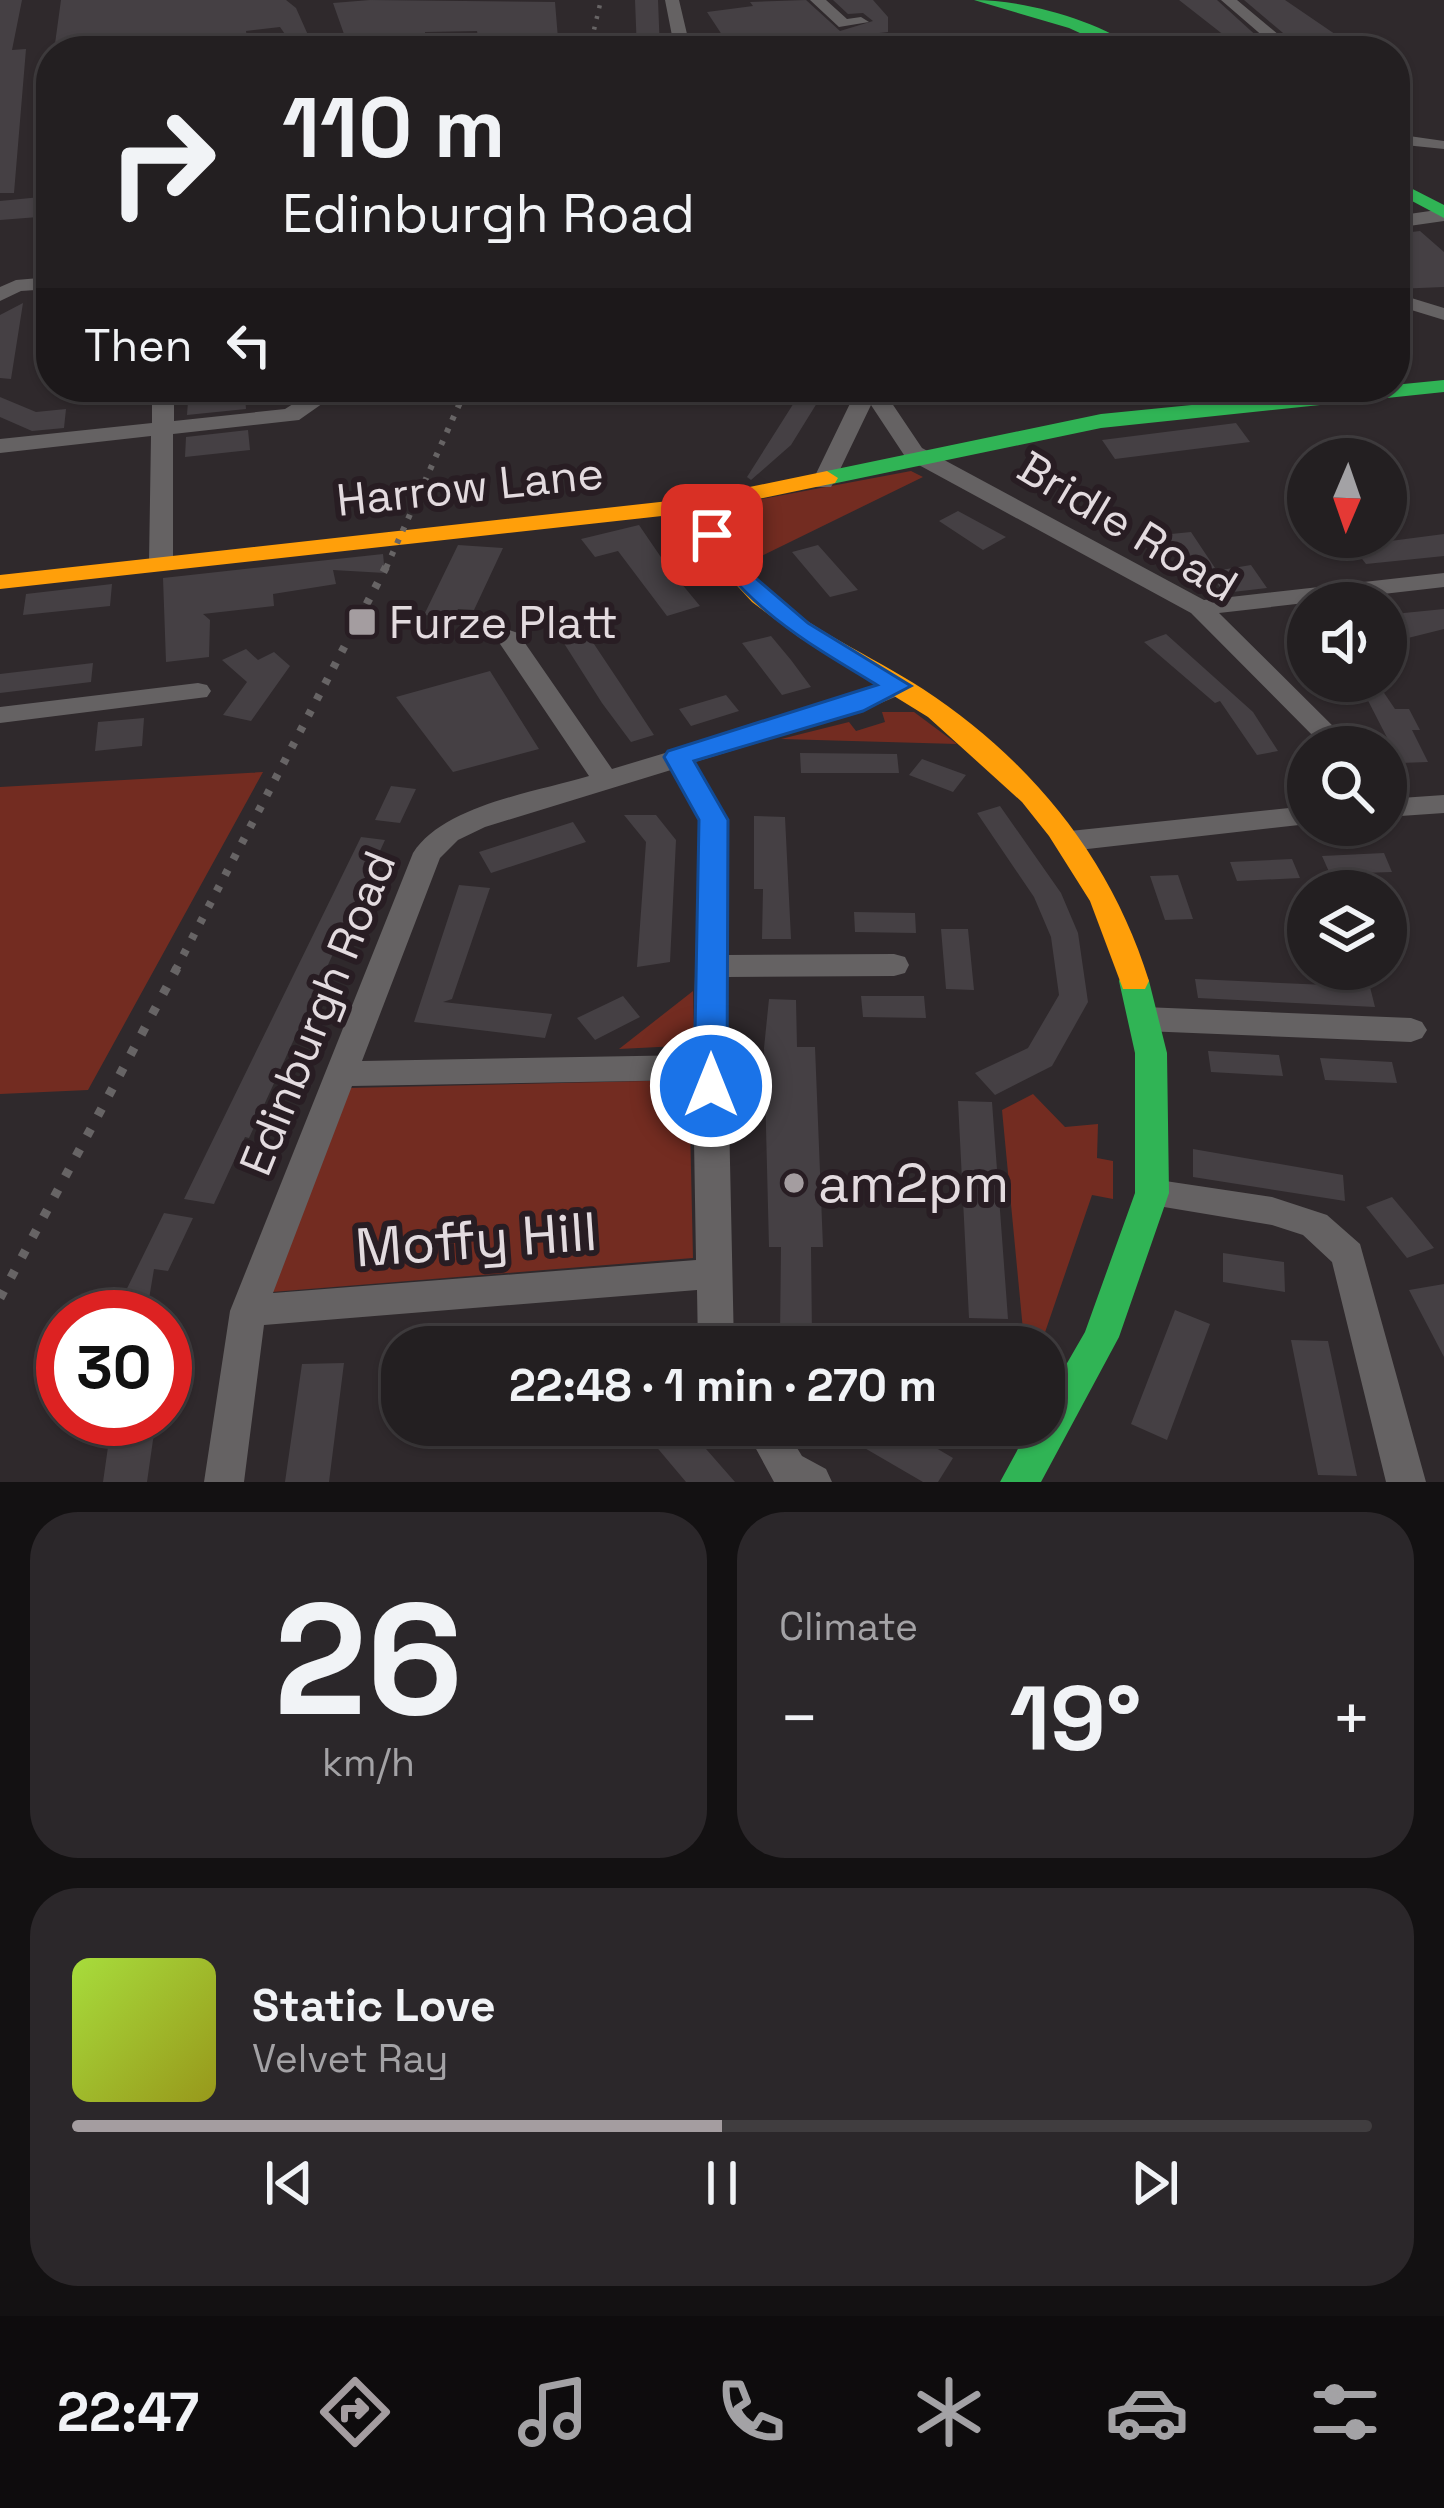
<!DOCTYPE html>
<meta charset="utf-8">
<style>
:root{--surface:#231f21;--page:#2b272a;--text:#f1f3f6;--muted:#a3a2a5;--line:#403d3f;--accent:#a49da0}
body{margin:0;font-family:"Space Grotesk",sans-serif;background:var(--page);color:var(--text);height:100vh;display:flex;flex-direction:column;font-size:45px;white-space:nowrap}
*{box-sizing:border-box;margin:0}
p{font-size:39px;color:var(--muted)}
.icon{flex:none;width:66px;height:66px;fill:none;stroke:currentColor;stroke-width:2;stroke-linecap:round;stroke-linejoin:round}
.map{position:relative;height:1482px;overflow:hidden}
.details{display:flex;flex-direction:column;gap:30px;padding:30px;background:#131112;flex:1}
.details>*{flex:none}
.banner{position:absolute;left:36px;top:36px;width:1374px;height:366px;border-radius:48px;box-shadow:0 3px 9px #0004,0 0 0 3px var(--line);background:#231f21;color:var(--text);overflow:hidden}
.needle{width:78px;rotate:182deg}
.buttons{position:absolute;left:1287px;top:438px;display:grid;gap:24px}
.buttons a{display:grid;place-items:center;width:120px;height:120px;border-radius:50%;background:var(--surface);box-shadow:0 3px 9px #0004,0 0 0 3px var(--line);font-size:60px}
.speed{position:absolute;left:36px;top:1290px;display:flex;gap:24px;font-size:60px;font-weight:700;text-align:center}
.speed>*{display:grid;place-content:center;width:156px;height:156px;border-radius:50%;background:var(--surface);box-shadow:0 3px 9px #0004,0 0 0 3px var(--line);line-height:1}
.speed .limit{border:18px solid #d22;background:#fff;color:#111}
.pin{position:absolute;display:grid;place-items:center;width:102px;height:102px;color:#fff;margin:-51px;border-radius:24px;box-shadow:0 6px 18px #0006}
.me{position:absolute;width:132px;margin:-66px;rotate:0deg;stroke-linejoin:round;filter:drop-shadow(0 0 9px #0008)}
.turn{display:flex;align-items:center;gap:42px;height:252px;padding:0 48px;font-size:54px}
.turn .icon{width:156px;height:156px;stroke-width:2.5}
.turn b{display:block;font-size:84px;line-height:102px}
.then{display:flex;align-items:center;height:114px;padding:0 48px;background:#0003;gap:24px;font-size:45px}
.big{font-size:90px;font-weight:700;line-height:1.1}
.details .widget{flex:1;display:flex;flex-direction:column;justify-content:center;gap:18px;min-width:0;padding:0 42px;border-radius:48px;background:var(--page)}
.details .dial{align-items:center;gap:0}
.dial b{font-size:156px;line-height:1}
.song{display:flex;align-items:center;gap:36px}
.cover{width:144px;height:144px;border-radius:18px;background:linear-gradient(135deg,hsl(80 70% 55%),hsl(60 70% 35%))}
.played{height:12px;border-radius:6px;background:linear-gradient(90deg,var(--accent) 50%,var(--line) 50%)}
.keys{display:flex;justify-content:space-around;direction:ltr}
.heat{display:flex;justify-content:space-between;align-items:center;font-size:66px;direction:ltr}
.details .tiles{flex:1;display:grid;gap:30px;grid-template-columns:1fr 1fr}
.widget:last-child{grid-column:span 2}
.trip{position:absolute;left:381px;top:1326px;width:684px;height:120px;border-radius:48px;background:var(--surface);box-shadow:0 3px 9px #0004,0 0 0 3px var(--line);font-weight:700;line-height:120px;text-align:center}
.dock{display:flex;height:192px;justify-content:space-around;align-items:center;background:#0e0c0d;color:var(--muted)}
.dock .icon{width:84px;height:84px}
.dock .active{color:var(--accent)}
.dock b{font-size:54px;color:var(--text)}
.map>svg:first-child{display:block}
.green{fill:#732c21}
.building{fill:#454044}
.lines{fill:none;stroke-linecap:round;stroke-linejoin:round}
.street{fill:#656263;fill-rule:evenodd}
.fast{fill:#30b455;fill-rule:evenodd}
.slow{fill:#ff9f0a;fill-rule:evenodd}
.rail-far3{stroke:#676465;stroke-width:4.5;stroke-dasharray:3 8;stroke-linecap:butt}
.rail-far2{stroke:#676465;stroke-width:6;stroke-dasharray:4.5 9;stroke-linecap:butt}
.rail-far1{stroke:#676465;stroke-width:8;stroke-dasharray:6 12;stroke-linecap:butt}
.rail{stroke:#676465;stroke-width:9;stroke-dasharray:8 15;stroke-linecap:butt}
.route{fill:#1a73e8;stroke:#114b97;stroke-width:3}
.poi-dot{fill:#a49da0;stroke:#281d23;stroke-width:4.5}
.labels{text-anchor:middle;stroke-width:12;stroke-linejoin:round;paint-order:stroke}
.street-label{font-size:45px;fill:#e3dbdf;stroke:#281d23}
.poi-label{font-size:45px;fill:#e3dbdf;stroke:#281d23;text-anchor:start}
.near-poi-label{font-size:54px;fill:#e3dbdf;stroke:#281d23;text-anchor:start}
.near-street-label{font-size:54px;fill:#e3dbdf;stroke:#281d23}
</style>
<div class="map">
<svg width="1444" height="1482" viewBox="0 0 1444 1482">
<rect width="100%" height="100%" fill="#2f292c"/>
<path class="green" d="M 911,471 L 923,477 L 751,561 L 718,525 L 724,506 Z
M 882,712 L 914,712 L 957,744 L 781,739 L 849,722 L 856,731 L 885,722 Z
M 263,772 L 88,1090 L 0,1094 L 0,787 Z
M 693,991 L 694,1031 L 679,1046 L 619,1049 Z
M 689,1080 L 693,1258 L 272,1292 L 349,1088 Z
M 1033,1094 L 1065,1127 L 1098,1124 L 1097,1158 L 1113,1161 L 1113,1199 L 1092,1195 L 1040,1347 L 1030,1347 L 1023,1330 L 1002,1110 Z"/>
<path class="building" d="M 0,0 L 22,0 L 12,50 L 26,49 L 14,193 L 0,193 Z
M 61,0 L 286,0 L 296,8 L 308,35 L 287,37 L 280,27 L 246,31 L 249,51 L 54,51 Z
M 370,0 L 555,2 L 559,51 L 481,51 L 477,31 L 425,32 L 426,49 L 350,51 L 333,3 Z
M 635,0 L 658,0 L 660,51 L 637,51 Z
M 806,0 L 840,31 L 873,21 L 863,13 L 848,14 L 833,0 L 873,0 L 888,17 L 888,32 L 820,40 L 816,34 L 730,47 L 707,12 L 753,6 L 750,2 Z
M 1179,0 L 1217,0 L 1261,40 L 1234,43 Z
M 1244,0 L 1285,0 L 1348,43 L 1319,46 L 1300,36 L 1289,38 Z
M 51,196 L 51,216 L 0,220 L 0,201 Z
M 1420,231 L 1444,252 L 1444,287 L 1395,289 L 1395,234 Z
M 23,303 L 11,379 L 0,378 L 0,315 Z
M 804,387 L 817,387 L 817,403 L 791,445 L 751,480 L 747,477 Z
M 245,396 L 246,409 L 187,415 L 188,401 Z
M 0,397 L 36,412 L 66,409 L 64,428 L 32,431 L 0,417 Z
M 1236,423 L 1250,442 L 1115,459 L 1102,440 Z
M 248,430 L 250,450 L 185,457 L 186,437 Z
M 958,511 L 1006,537 L 983,550 L 939,521 Z
M 639,525 L 667,566 L 700,606 L 667,616 L 618,551 L 595,557 L 581,539 Z
M 1191,532 L 1215,568 L 1189,571 L 1161,535 Z
M 1444,534 L 1444,556 L 1366,564 L 1352,546 Z
M 458,545 L 503,548 L 474,610 L 458,609 L 454,618 L 424,615 Z
M 818,545 L 858,590 L 830,597 L 792,552 Z
M 383,554 L 385,573 L 333,570 L 336,584 L 273,594 L 274,606 L 203,614 L 210,620 L 209,657 L 166,662 L 163,578 Z
M 1251,565 L 1267,588 L 1224,593 L 1209,572 Z
M 112,584 L 110,606 L 23,615 L 26,594 Z
M 1444,609 L 1444,629 L 1404,639 L 1386,623 L 1386,617 L 1404,613 Z
M 584,629 L 620,683 L 654,735 L 631,742 L 602,703 L 560,637 Z
M 1166,634 L 1253,712 L 1278,751 L 1257,755 L 1220,701 L 1215,703 L 1144,642 Z
M 771,636 L 791,660 L 811,687 L 782,695 L 742,643 Z
M 246,649 L 258,660 L 274,652 L 290,666 L 251,721 L 223,715 L 247,682 L 222,660 Z
M 93,663 L 91,682 L 0,693 L 0,674 Z
M 490,671 L 539,749 L 453,772 L 396,697 Z
M 1358,681 L 1376,681 L 1395,709 L 1409,709 L 1420,730 L 1412,730 L 1428,762 L 1400,763 Z
M 726,695 L 739,711 L 691,726 L 679,709 Z
M 144,718 L 142,746 L 95,751 L 98,722 Z
M 800,753 L 897,754 L 899,773 L 801,773 Z
M 922,759 L 966,775 L 953,792 L 909,775 Z
M 391,786 L 416,789 L 400,823 L 375,820 Z
M 1000,806 L 1061,893 L 1078,933 L 1088,1002 L 1052,1066 L 995,1095 L 975,1073 L 1028,1048 L 1059,995 L 1051,937 L 1034,897 L 977,813 Z
M 624,815 L 656,815 L 676,840 L 670,962 L 637,967 L 646,842 Z
M 754,816 L 785,817 L 791,939 L 762,939 L 763,889 L 754,889 Z
M 573,822 L 586,842 L 491,873 L 479,852 Z
M 361,837 L 385,840 L 249,1138 L 245,1137 L 214,1204 L 184,1199 Z
M 1384,853 L 1392,872 L 1330,874 L 1322,856 Z
M 1292,859 L 1300,878 L 1237,881 L 1230,862 Z
M 1178,875 L 1193,919 L 1165,920 L 1150,876 Z
M 459,885 L 490,888 L 452,999 L 443,1002 L 552,1014 L 545,1038 L 414,1022 Z
M 854,912 L 915,913 L 916,933 L 855,932 Z
M 941,929 L 968,929 L 974,990 L 946,989 Z
M 1195,979 L 1370,987 L 1375,1007 L 1198,998 Z
M 623,996 L 640,1017 L 595,1040 L 577,1018 Z
M 861,996 L 924,996 L 926,1018 L 863,1017 Z
M 769,999 L 796,1000 L 797,1047 L 815,1047 L 823,1247 L 811,1247 L 812,1337 L 780,1336 L 781,1247 L 769,1247 L 764,1048 Z
M 1208,1051 L 1279,1055 L 1283,1076 L 1211,1072 Z
M 1320,1058 L 1392,1062 L 1397,1083 L 1325,1080 Z
M 958,1101 L 992,1102 L 1008,1319 L 969,1318 Z
M 1193,1149 L 1343,1175 L 1345,1201 L 1193,1177 Z
M 1392,1197 L 1413,1222 L 1434,1248 L 1407,1258 L 1366,1207 Z
M 164,1213 L 193,1218 L 168,1271 L 154,1269 L 146,1317 L 113,1317 Z
M 1223,1253 L 1284,1262 L 1285,1292 L 1223,1282 Z
M 1444,1284 L 1444,1357 L 1409,1290 Z
M 1175,1310 L 1210,1324 L 1167,1440 L 1131,1424 Z
M 1291,1340 L 1328,1341 L 1357,1476 L 1318,1475 Z
M 344,1363 L 329,1482 L 285,1482 L 302,1364 Z
M 112,1419 L 156,1419 L 147,1482 L 103,1482 Z
M 638,1425 L 685,1425 L 735,1482 L 686,1482 Z
M 825,1425 L 897,1425 L 953,1458 L 938,1482 L 923,1482 Z"/>
<g class="lines">
<path class="street" d="M 665,0 L 679,0 L 691,51 L 675,51 Z
M 810,0 L 826,0 L 847,19 L 861,17 L 869,22 L 839,27 Z
M 1221,0 L 1237,0 L 1298,51 L 1280,51 Z
M 1395,134 L 1444,141 L 1444,149 L 1395,144 Z
M 1444,209 L 1444,221 L 1395,228 L 1395,216 Z
M 51,277 L 51,289 L 21,291 L 0,301 L 0,287 L 16,280 Z
M 1395,293 L 1444,308 L 1444,320 L 1395,305 Z
M 152,387 L 174,387 L 174,421 L 285,409 L 320,387 L 346,387 L 299,420 L 173,434 L 173,563 L 161,570 L 149,563 L 151,436 L 0,453 L 0,439 L 152,423 Z
M 858,387 L 881,387 L 922,448 L 1204,600 L 1444,573 L 1444,587 L 1219,613 L 1354,747 L 1324,747 L 1191,613 L 906,458 L 871,405 L 834,482 L 831,487 L 815,487 L 812,482 Z
M 509,630 L 518,633 L 612,769 L 844,699 L 889,680 L 907,680 L 911,686 L 907,692 L 862,711 L 695,762 L 727,820 L 726,955 L 894,954 L 905,957 L 909,965 L 905,973 L 894,976 L 726,977 L 734,1347 L 698,1347 L 697,1290 L 264,1325 L 244,1482 L 204,1482 L 230,1311 L 413,853 C 444,805 536,792 589,776 L 496,638 ZM 671,770 L 699,820 L 693,1055 L 362,1061 L 440,858 L 458,840 L 485,827 ZM 693,1080 L 696,1260 L 273,1293 L 352,1086 Z
M 198,683 L 207,685 L 211,691 L 207,697 L 0,723 L 0,707 Z
M 1444,795 L 1444,813 L 1386,817 L 1386,799 Z
M 1308,806 L 1308,824 L 1070,851 L 1056,841 L 1070,831 Z
M 1144,1007 L 1411,1018 L 1422,1022 L 1427,1030 L 1422,1038 L 1411,1042 L 1144,1031 L 1133,1027 L 1128,1019 L 1133,1011 Z
M 1152,1179 L 1272,1197 L 1327,1215 L 1360,1244 L 1426,1482 L 1386,1482 L 1332,1262 L 1303,1235 L 1272,1225 L 1140,1203 L 1135,1193 L 1140,1183 Z
M 743,1425 L 783,1425 L 802,1456 L 826,1469 L 832,1482 L 774,1482 Z"/>
<path class="fast" d="M 974,0 C 1025,0 1098,20 1140,51 L 1119,51 L 1069,28 Z
M 1395,180 L 1444,205 L 1444,218 L 1395,192 Z
M 1444,380 L 1444,392 L 1101,428 L 827,485 L 816,478 L 827,471 L 1101,414 Z
M 1134,970 L 1145,973 L 1149,981 L 1167,1053 L 1169,1193 L 1119,1337 L 1041,1482 L 1000,1482 L 1031,1425 L 1044,1425 L 1044,1403 L 1085,1332 L 1135,1193 L 1135,1053 L 1119,981 L 1123,973 Z"/>
<path class="slow" d="M 827,471 L 838,478 L 835,483 L 710,509 C 720,528 729,548 742,565 C 789,622 863,650 923,689 C 1031,760 1111,858 1149,981 L 1145,989 L 1123,989 L 1090,901 L 1049,836 L 1022,802 L 928,717 L 800,638 L 752,602 L 718,565 L 689,513 L 0,589 L 0,575 L 696,498 Z"/>
<path class="rail-far3" d="M 589,51 L 601,0"/>
<path class="rail-far2" d="M 386,568 L 467,387"/>
<path class="rail-far1" d="M 175,971 L 387,565"/>
<path class="rail" d="M 0,1298 L 177,968"/>
</g>
<path class="route" d="M 712,528 L 721,530 L 745,569 L 808,623 L 911,686 L 863,711 L 694,761 L 728,820 L 727,1086 L 711,1099 L 694,1086 L 699,820 L 664,757 L 668,751 L 877,685 C 807,643 743,606 701,535 Z"/>
<g class="poi-dot">
<rect x="347" y="607" width="30" height="30" rx="6"/>
<circle cx="794" cy="1183" r="12"/>
</g>
<g class="labels">
<g class="street-label">
<text transform="translate(470 486) rotate(-6)" y="16">Harrow Lane</text>
<text transform="translate(1128 526) rotate(31)" y="16">Bridle Road</text>
<text transform="translate(317 1013) rotate(-68)" y="16">Edinburgh Road</text>
</g>
<g class="poi-label">
<text x="389" y="638">Furze Platt</text>
</g>
<g class="near-poi-label">
<text x="818" y="1202">am2pm</text>
</g>
<g class="near-street-label">
<text transform="translate(476 1239) rotate(-4)" y="19">Moffy Hill</text>
</g>
</g>
</svg>
<div class="buttons">
<a><svg class="needle" viewBox="-14 -14 28 28"><path d="M0-13l5 13h-10z" fill="#e53935"/><path d="M0 13l5-13h-10z" fill="#a3a2a5"/></svg></a>
<a><svg class="icon" aria-label="sound" viewBox="0 0 24 24"><path d="M4 9h4l5-4v14l-5-4H4zM17 9q2 3 0 6"/></svg></a>
<a><svg class="icon" aria-label="search" viewBox="0 0 24 24"><circle cx="10" cy="10" r="6"/><path d="M15 15l6 6"/></svg></a>
<a><svg class="icon" aria-label="layers" viewBox="0 0 24 24"><path d="M12 4l9 5-9 5-9-5zM3 14l9 5 9-5"/></svg></a>
</div>
<div class="speed"><div class="limit">30</div></div>
<div class="pin" style="left:712px;top:535px;background:#d93025"><svg class="icon" aria-label="arrive" viewBox="0 0 24 24"><path d="M6 21V4h12l-3 4 3 4H6"/></svg></div>
<svg class="me" style="left:711px;top:1086px" viewBox="-20 -20 40 40"><circle r="17" fill="#1a73e8" stroke="#fff" stroke-width="3"/><path d="M0-11L8 9 0 5-8 9z" fill="#fff"/></svg>
<div class="trip">22:48 · 1 min · 270 m</div>
<div class="banner">
<div class="turn"><svg class="icon" aria-label="right" viewBox="0 0 24 24"><path d="M7 20v-9h11M14 6l5 5-5 5"/></svg><div><b>110 m</b>Edinburgh Road</div></div>
<div class="then">Then<svg class="icon" aria-label="left" viewBox="0 0 24 24"><path d="M17 20v-9H6M10 6l-5 5 5 5"/></svg></div>
</div>
</div>
<section class="details">
<div class="tiles">
<div class="widget dial"><b>26</b><p>km/h</p></div>
<div class="widget"><p>Climate</p>
<div class="heat"><a>−</a><b class="big">19°</b><a>+</a></div>
</div>
<div class="widget">
<div class="song"><i class="cover"></i><div><b>Static Love</b><p>Velvet Ray</p></div></div>
<div class="played"></div>
<div class="keys"><svg class="icon" aria-label="previous" viewBox="0 0 24 24"><path d="M18 5L8 12l10 7zM5 5v14"/></svg><svg class="icon" aria-label="pause" viewBox="0 0 24 24"><path d="M8 5v14M16 5v14"/></svg><svg class="icon" aria-label="next" viewBox="0 0 24 24"><path d="M6 5l10 7-10 7zM19 5v14"/></svg></div>
</div>
</div>
</section>
<nav class="dock">
<b>22:47</b>
<svg class="icon active" aria-label="directions" viewBox="0 0 24 24"><path d="M12 3l9 9-9 9-9-9zM9 14v-3h6M13 9l2 2-2 2"/></svg>
<svg class="icon" aria-label="music" viewBox="0 0 24 24"><path d="M9 18V5l10-2v13"/><circle cx="6" cy="18" r="3"/><circle cx="16" cy="16" r="3"/></svg>
<svg class="icon" aria-label="phone" viewBox="0 0 24 24"><path d="M5 4h4l2 5-3 2q2 4 5 5l2-3 5 2v4C11 20 4 13 5 4z"/></svg>
<svg class="icon" aria-label="climate" viewBox="0 0 24 24"><path d="M12 3v18M4 7l16 10M4 17L20 7"/></svg>
<svg class="icon" aria-label="car" viewBox="0 0 24 24"><path d="M5 17H2v-5l4-1 3-4h7l3 4 3 1v5h-3M9 17h6M6 11h13"/><circle cx="7" cy="17" r="2"/><circle cx="17" cy="17" r="2"/></svg>
<svg class="icon" aria-label="filters" viewBox="0 0 24 24"><path d="M4 7h16M4 17h16"/><circle cx="9" cy="7" r="2"/><circle cx="15" cy="17" r="2"/></svg>
</nav>
